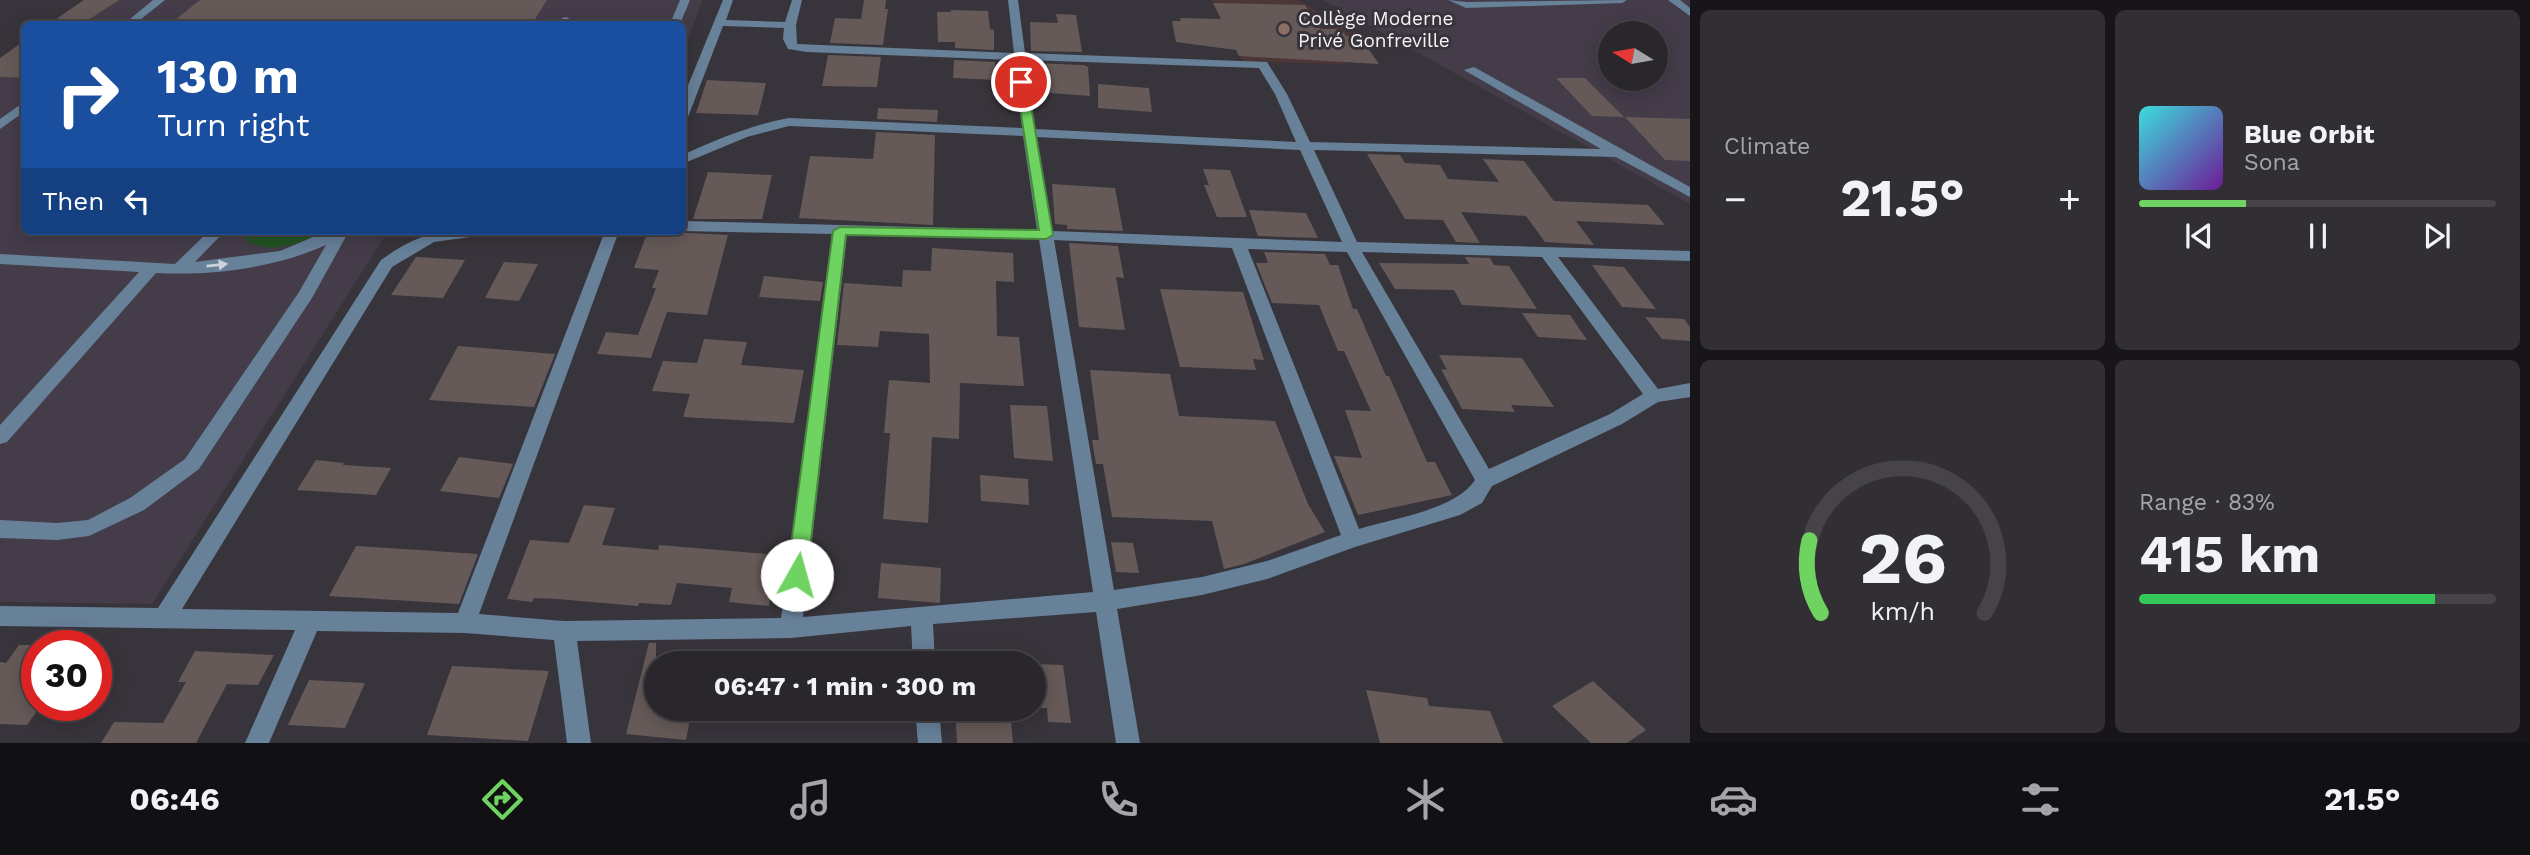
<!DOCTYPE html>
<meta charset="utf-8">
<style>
:root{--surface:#2a272c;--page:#322f34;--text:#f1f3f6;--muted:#a5a5a9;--line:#464448;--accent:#6ed360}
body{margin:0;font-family:"Work Sans",sans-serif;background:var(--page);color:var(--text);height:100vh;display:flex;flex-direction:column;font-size:26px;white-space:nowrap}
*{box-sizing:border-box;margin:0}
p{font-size:23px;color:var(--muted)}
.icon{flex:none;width:38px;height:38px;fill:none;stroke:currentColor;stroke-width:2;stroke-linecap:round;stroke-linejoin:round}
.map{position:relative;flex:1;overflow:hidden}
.sheet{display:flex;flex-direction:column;gap:10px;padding:10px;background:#171518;width:840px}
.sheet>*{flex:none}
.top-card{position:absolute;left:21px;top:21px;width:665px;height:214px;border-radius:10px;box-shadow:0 4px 18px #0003,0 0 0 2px var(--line);background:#1a4fa0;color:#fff;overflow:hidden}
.needle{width:46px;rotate:281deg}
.fabs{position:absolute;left:1598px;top:21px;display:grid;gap:14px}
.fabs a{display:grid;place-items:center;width:70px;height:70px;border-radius:50%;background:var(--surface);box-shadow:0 4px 18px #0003,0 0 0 2px var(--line);font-size:35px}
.speed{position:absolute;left:21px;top:630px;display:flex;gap:14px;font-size:35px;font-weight:700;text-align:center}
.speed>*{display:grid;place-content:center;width:91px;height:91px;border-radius:50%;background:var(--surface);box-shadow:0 4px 18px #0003,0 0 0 2px var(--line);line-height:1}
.speed .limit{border:10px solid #d22;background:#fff;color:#111}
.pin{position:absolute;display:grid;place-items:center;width:60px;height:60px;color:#fff;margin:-30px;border:4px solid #fff;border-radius:50%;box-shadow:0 2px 7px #0007}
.me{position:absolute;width:77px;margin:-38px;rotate:7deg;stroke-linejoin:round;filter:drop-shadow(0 0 5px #0008)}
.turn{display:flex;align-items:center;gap:24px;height:147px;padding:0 21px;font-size:32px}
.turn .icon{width:91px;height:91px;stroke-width:2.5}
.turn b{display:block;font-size:49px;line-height:60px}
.then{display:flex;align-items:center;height:66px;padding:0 21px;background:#0003;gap:14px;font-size:26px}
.big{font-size:52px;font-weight:700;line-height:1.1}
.sheet .tile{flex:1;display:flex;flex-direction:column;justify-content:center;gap:10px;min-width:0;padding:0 24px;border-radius:10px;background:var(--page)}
.sheet .dial{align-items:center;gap:0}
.dial svg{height:182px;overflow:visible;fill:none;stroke:var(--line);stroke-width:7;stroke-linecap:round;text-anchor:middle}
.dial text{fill:var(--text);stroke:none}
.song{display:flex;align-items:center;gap:21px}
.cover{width:84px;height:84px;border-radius:10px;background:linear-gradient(135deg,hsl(180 70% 55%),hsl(280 70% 35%))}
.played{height:7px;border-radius:4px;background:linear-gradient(90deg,var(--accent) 30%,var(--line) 30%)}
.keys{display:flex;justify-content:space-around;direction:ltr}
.heat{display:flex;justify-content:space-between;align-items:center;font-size:38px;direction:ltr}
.charge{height:10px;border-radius:5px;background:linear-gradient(90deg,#34c759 83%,var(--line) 0)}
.sheet .tiles{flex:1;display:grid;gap:10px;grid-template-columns:repeat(2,1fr)}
.trip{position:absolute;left:644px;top:651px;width:402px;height:70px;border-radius:35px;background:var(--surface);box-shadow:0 4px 18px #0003,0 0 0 2px var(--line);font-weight:700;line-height:70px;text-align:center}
.tab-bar{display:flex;height:112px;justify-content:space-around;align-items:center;background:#111012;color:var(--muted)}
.tab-bar .icon{width:49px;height:49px}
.tab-bar .on{color:var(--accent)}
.tab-bar b{font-size:32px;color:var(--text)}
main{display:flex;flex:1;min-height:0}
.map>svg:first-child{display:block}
.built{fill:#443c49;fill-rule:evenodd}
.education{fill:#4c3738}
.green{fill:#245324}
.building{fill:#655a58}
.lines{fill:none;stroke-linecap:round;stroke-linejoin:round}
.minor{fill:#678199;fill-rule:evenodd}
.oneway{fill:#ccd2dc}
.route{fill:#6ed360;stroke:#48893e;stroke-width:2}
.education-dot{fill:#8d6e63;stroke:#38343b;stroke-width:2.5}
.labels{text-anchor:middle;stroke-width:6;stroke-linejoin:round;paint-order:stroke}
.far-poi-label{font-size:19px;fill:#f7f4f8;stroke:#38343b;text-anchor:start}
</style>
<main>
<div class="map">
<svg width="1690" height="743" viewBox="0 0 1690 743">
<rect width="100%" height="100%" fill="#38343b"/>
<path class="built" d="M 84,0 L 702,0 L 683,54 L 682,24 L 49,24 Z
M 1323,0 L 1690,0 L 1690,204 ZM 1610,33 L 1656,33 L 1656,79 L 1610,79 Z
M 24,41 L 24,231 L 388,231 L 152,604 L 0,602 L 0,59 Z"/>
<path class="education" d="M 1211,0 L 1298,0 L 1360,36 L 1326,35 L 1345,64 L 1243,62 Z"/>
<path class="green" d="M 242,231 L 323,231 C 300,245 272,254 247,242 Z"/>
<path class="building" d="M 84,0 L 119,0 L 82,24 L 49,24 Z
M 200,0 L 547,0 L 532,24 L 170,24 Z
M 864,0 L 886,0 L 885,9 L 888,9 L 883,45 L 830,43 L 835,18 L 861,19 Z
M 1213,3 L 1305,5 L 1320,29 L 1341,29 L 1346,36 L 1360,37 L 1379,64 L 1239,56 L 1236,50 L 1176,42 L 1172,21 L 1181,21 L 1180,18 L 1221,19 Z
M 951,10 L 988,11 L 990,29 L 994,30 L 994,50 L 955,48 L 955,42 L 938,42 L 937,12 L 951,12 Z
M 1056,14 L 1076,15 L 1082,52 L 1031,51 L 1030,22 L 1058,23 Z
M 24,41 L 24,78 L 0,77 L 0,58 Z
M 828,55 L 881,57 L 877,87 L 822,86 Z
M 954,60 L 995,62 L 995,80 L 953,78 Z
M 1033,63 L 1084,65 L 1088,67 L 1090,96 L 1036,92 Z
M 1556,78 L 1585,78 L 1624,117 L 1592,116 Z
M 707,80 L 766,83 L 758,115 L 696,113 Z
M 1098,84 L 1149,88 L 1152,112 L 1098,108 Z
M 878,108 L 938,110 L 937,122 L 877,119 Z
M 1625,117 L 1690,119 L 1690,161 L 1665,160 Z
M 876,132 L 935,135 L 933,225 L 799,218 L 810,156 L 873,159 Z
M 1367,154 L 1400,155 L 1405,163 L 1440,165 L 1448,179 L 1499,182 L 1483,159 L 1524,161 L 1554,201 L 1648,205 L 1665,225 L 1576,221 L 1594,245 L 1545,242 L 1526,216 L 1461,212 L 1480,243 L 1456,242 L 1443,220 L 1405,219 Z
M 1203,169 L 1230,170 L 1247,217 L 1217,217 L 1204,185 L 1209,185 Z
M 708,172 L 772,175 L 762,219 L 693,219 Z
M 1052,184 L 1115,188 L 1123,231 L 1067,229 L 1067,225 L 1055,224 Z
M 1249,210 L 1306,213 L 1318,238 L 1258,236 Z
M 648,231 L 728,235 L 707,315 L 667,312 L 651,358 L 597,354 L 606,332 L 638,335 L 656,288 L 652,288 L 659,270 L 634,268 Z
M 1069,243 L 1118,246 L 1124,278 L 1116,277 L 1125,330 L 1079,327 Z
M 932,248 L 1013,253 L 1014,282 L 996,281 L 997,336 L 1019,337 L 1024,386 L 960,383 L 959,439 L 932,437 L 928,523 L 883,519 L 890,433 L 884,433 L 889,380 L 930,383 L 929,334 L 880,331 L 878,347 L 837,345 L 844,283 L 902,287 L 903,270 L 931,271 Z
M 1264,252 L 1325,254 L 1330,265 L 1338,265 L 1353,309 L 1357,309 L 1386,376 L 1389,376 L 1427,462 L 1435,462 L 1452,495 L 1358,515 L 1334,456 L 1362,458 L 1345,410 L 1371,411 L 1344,351 L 1338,351 L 1319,305 L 1272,303 L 1256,263 L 1268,263 Z
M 416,257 L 465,260 L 443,298 L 391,295 Z
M 1465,257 L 1490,258 L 1494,265 L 1509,266 L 1537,309 L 1462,305 L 1454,290 L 1395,289 L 1379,263 L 1469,264 Z
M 504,262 L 538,264 L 519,301 L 485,298 Z
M 1592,265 L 1624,267 L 1656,309 L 1622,307 Z
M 764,276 L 823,282 L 820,301 L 759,297 Z
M 1160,289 L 1243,292 L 1264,360 L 1253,359 L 1256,370 L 1180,367 Z
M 1522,313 L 1570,315 L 1587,340 L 1538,337 Z
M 1645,317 L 1684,319 L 1690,327 L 1690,341 L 1662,339 Z
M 704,339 L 747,342 L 741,365 L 804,370 L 794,423 L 683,417 L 690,394 L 652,391 L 663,361 L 697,363 Z
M 458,346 L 555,354 L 534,407 L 429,400 Z
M 1439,355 L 1522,358 L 1554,407 L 1511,405 L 1515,412 L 1462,409 L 1441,369 L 1447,370 Z
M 1090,370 L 1170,374 L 1179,416 L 1275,421 L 1308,504 L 1325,532 L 1244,564 L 1224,569 L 1212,521 L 1112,517 L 1103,464 L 1096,464 L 1092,440 L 1099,440 Z
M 1010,405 L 1047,406 L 1053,461 L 1014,458 Z
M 459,457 L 513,464 L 499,498 L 440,491 Z
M 316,460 L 344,463 L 343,465 L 391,468 L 376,495 L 297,490 Z
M 980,475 L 1028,479 L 1029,505 L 981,501 Z
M 584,505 L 615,508 L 602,545 L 658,550 L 659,545 L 778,555 L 769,606 L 729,602 L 732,588 L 677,583 L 671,605 L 639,603 L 638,606 L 557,599 L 534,598 L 532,602 L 507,599 L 530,540 L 569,543 Z
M 1111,542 L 1133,543 L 1139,573 L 1116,572 Z
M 356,546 L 419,550 L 478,554 L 459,604 L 329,596 Z
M 881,563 L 941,568 L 940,603 L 878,598 Z
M 649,643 L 656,643 L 656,709 L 692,709 L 686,740 L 626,734 Z
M 19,645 L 37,645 L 37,711 L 27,725 L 0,724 L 0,662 L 6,663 Z
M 195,651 L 274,655 L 258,685 L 227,684 L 196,743 L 101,743 L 114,722 L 163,723 L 186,682 L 178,682 Z
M 1034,664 L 1063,665 L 1071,723 L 1048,722 L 1047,708 L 1034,708 Z
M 452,666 L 549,671 L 528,741 L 427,735 Z
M 309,680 L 365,683 L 345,728 L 288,725 Z
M 1593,681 L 1646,730 L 1627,743 L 1591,743 L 1552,706 Z
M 1366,690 L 1427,698 L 1429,706 L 1490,711 L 1503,743 L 1380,743 Z
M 955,709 L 1010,709 L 1013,743 L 957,743 Z"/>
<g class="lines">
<path class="minor" d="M 153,0 L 165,0 L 135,24 L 124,24 Z
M 680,0 L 690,0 L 680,24 L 670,24 Z
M 723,0 L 733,0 L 726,20 L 785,22 L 792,0 L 802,0 L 796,25 L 797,44 L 1014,53 L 1008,0 L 1018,0 L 1025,53 L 1267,62 L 1287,94 L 1310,142 L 1601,149 L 1464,70 L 1474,67 L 1690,187 L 1690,197 L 1616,157 L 1314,150 L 1357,242 L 1690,251 L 1690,261 L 1558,257 L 1658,389 L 1690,383 L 1690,397 L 1658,402 L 1622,424 L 1492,486 L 1482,503 L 1460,515 L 1355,547 L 1267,579 L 1202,595 L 1117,609 L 1140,743 L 1116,743 L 1096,612 L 933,624 L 935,663 L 913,663 L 911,626 L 791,638 L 577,641 L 591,743 L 567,743 L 554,640 L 465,633 L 317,631 L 269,743 L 245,743 L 295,630 L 0,626 L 0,606 L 158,608 L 381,260 C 420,232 437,231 484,231 L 477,236 L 434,242 L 392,267 L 182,609 L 458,613 L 605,231 L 619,231 L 479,614 L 564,621 L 781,618 L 832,234 L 682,231 L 682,221 L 1037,230 L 1023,136 L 789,126 L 747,137 L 682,164 L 682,155 C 718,139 751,125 789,118 L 1022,128 L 1014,60 L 807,52 L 788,49 L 783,39 L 784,28 L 723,26 L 688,117 L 682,121 L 682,100 ZM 1026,60 L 1259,68 L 1275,94 L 1296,142 L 1035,129 ZM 1036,137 L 1300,150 L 1342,242 L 1052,231 ZM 847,235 L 1039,239 L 1093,592 L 803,617 ZM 1054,240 L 1232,248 L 1341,535 L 1267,561 L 1202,577 L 1114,590 ZM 1248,249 L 1347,252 L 1475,480 C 1457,509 1392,519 1359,529 ZM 1362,252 L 1542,257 L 1643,394 L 1610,414 L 1489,469 Z
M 1448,0 L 1467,2 L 1627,0 L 1622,3 L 1466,8 Z
M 1668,0 L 1680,0 L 1690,8 L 1690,16 Z
M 566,17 L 572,20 L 569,24 L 559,24 L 562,18 Z
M 24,102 L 24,112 L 0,129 L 0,119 Z
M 209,231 L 225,231 L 195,262 L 280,251 L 327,231 L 349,231 L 312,298 L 199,469 L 144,510 L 89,536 L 57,540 L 0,538 L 0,520 L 57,523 L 88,520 L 130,498 L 185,459 L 299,292 L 326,245 C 275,268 212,276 156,273 L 7,442 L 0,444 L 0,425 L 139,272 L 0,264 L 0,254 L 175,264 Z
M 915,709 L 939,709 L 942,743 L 918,743 Z"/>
</g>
<defs><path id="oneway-solid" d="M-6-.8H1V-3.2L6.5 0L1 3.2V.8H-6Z" transform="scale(1.75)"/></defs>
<use class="oneway" href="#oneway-solid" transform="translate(217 265) rotate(-6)"/>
<path class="route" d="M 1021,78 L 1027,82 L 1053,235 L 1046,239 L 846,235 L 807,575 L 804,581 L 797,584 L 790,581 L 787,575 L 833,231 L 840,227 L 1039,230 L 1016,82 Z"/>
<circle class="education-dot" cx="1284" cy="29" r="7"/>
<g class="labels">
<g class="far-poi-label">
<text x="1298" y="25">Collège Moderne<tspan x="1298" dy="22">Privé Gonfreville</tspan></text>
</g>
</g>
</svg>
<div class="fabs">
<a><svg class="needle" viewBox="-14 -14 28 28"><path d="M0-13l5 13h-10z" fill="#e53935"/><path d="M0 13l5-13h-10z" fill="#a5a5a9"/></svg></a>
</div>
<div class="speed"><div class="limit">30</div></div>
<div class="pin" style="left:1021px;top:82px;background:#d93025"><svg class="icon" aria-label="arrive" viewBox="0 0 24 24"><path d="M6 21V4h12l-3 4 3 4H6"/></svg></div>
<svg class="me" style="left:797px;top:575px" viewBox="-20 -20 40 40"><circle r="19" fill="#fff"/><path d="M0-13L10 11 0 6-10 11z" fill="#6ed360"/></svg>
<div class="trip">06:47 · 1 min · 300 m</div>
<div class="top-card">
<div class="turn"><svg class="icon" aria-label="right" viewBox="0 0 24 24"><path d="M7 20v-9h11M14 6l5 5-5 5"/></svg><div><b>130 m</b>Turn right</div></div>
<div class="then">Then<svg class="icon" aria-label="left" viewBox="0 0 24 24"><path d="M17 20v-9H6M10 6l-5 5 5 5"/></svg></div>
</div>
</div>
<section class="sheet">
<div class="tiles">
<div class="tile"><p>Climate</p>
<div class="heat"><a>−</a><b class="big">21.5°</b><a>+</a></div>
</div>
<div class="tile">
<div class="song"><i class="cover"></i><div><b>Blue Orbit</b><p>Sona</p></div></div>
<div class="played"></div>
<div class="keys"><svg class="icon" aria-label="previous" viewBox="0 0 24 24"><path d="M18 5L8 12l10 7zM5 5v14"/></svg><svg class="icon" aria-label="pause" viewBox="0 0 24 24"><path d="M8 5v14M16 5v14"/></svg><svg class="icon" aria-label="next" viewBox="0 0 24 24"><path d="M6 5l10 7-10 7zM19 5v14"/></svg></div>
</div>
<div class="tile dial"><svg viewBox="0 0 100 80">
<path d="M14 69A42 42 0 1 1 86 69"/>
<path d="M14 69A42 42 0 0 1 9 37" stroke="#6ed360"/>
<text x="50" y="56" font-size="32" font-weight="700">26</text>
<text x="50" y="72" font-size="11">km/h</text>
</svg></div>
<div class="tile"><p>Range · 83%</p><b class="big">415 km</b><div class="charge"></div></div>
</div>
</section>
</main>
<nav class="tab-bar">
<b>06:46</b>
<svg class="icon on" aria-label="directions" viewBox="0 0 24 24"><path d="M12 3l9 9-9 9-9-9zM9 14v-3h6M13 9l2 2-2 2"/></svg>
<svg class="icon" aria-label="music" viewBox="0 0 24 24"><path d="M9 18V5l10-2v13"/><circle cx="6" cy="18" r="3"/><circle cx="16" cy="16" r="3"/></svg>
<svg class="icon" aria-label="phone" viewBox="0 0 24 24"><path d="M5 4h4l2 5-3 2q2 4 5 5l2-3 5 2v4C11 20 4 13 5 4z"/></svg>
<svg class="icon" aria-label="climate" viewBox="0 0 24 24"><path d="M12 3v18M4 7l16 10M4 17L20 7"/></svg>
<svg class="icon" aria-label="car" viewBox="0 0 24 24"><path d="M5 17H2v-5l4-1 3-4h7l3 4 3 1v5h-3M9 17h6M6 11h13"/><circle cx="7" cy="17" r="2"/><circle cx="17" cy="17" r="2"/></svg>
<svg class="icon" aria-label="filters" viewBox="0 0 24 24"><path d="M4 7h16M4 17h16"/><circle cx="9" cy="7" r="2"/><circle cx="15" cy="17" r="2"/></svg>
<b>21.5°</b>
</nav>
